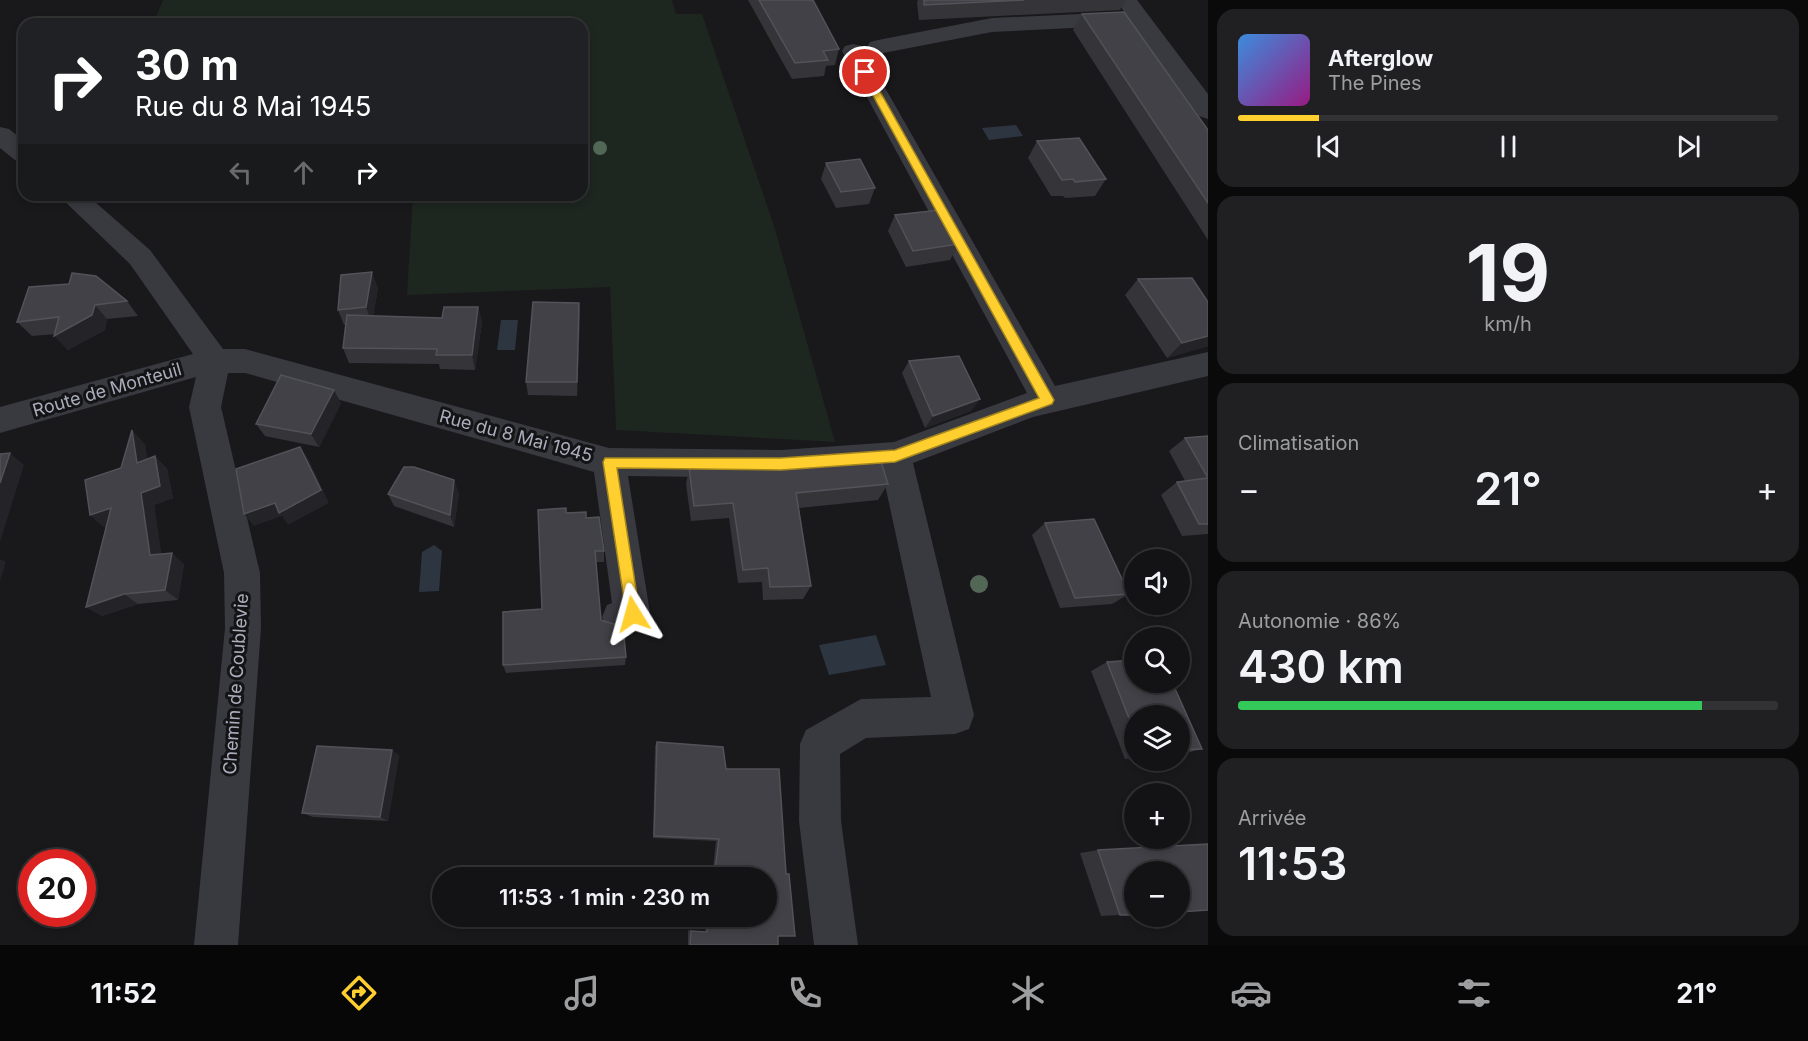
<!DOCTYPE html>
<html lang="fr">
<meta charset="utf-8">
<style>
:root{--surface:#131214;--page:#202022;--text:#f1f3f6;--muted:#9d9ea0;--line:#323234;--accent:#fecf2e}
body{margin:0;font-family:Inter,sans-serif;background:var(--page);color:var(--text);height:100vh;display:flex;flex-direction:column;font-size:22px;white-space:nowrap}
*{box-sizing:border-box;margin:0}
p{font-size:20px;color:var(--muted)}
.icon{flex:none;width:33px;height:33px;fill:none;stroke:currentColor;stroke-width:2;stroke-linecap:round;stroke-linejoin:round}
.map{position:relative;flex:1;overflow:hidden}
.side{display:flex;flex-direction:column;gap:9px;padding:9px;background:#0a0a0b;width:600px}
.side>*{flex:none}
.banner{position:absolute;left:18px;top:18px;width:570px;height:183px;border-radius:18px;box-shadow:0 3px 9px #0003,0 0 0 2px var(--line);background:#202124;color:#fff;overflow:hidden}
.controls{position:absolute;left:1124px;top:549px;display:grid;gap:12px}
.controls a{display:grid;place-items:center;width:66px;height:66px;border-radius:50%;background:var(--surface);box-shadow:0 3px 9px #0003,0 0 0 2px var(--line);font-size:30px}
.speed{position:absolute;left:18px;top:849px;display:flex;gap:12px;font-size:30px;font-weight:700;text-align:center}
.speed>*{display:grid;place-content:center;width:78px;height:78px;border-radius:50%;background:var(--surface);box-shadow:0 3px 9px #0003,0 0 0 2px var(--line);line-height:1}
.speed .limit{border:9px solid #d22;background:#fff;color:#111}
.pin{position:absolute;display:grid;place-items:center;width:51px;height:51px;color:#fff;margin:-26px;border:3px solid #fff;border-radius:50%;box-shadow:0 2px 6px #0007}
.me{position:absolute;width:66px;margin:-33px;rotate:352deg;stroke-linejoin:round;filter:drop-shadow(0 0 4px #0008)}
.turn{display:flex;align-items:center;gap:21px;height:126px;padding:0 18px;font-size:27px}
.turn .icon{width:78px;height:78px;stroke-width:2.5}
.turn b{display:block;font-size:42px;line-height:51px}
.lanes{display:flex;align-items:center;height:57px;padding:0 18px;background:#0003;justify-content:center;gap:30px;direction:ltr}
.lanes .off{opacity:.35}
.big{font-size:45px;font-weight:600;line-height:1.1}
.side .widget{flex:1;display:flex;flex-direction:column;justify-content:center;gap:9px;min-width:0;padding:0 21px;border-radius:18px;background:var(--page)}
.side .dial{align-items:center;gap:0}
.dial b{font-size:78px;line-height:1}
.song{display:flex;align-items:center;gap:18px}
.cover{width:72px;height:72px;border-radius:9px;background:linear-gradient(135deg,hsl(210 70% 55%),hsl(310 70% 35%))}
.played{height:6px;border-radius:3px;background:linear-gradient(90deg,var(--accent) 15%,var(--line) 15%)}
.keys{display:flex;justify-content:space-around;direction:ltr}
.heat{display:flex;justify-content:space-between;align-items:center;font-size:33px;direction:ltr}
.charge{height:9px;border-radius:4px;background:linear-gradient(90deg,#34c759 86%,var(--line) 0)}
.trip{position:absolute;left:432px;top:867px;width:345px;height:60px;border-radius:30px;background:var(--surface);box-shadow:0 3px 9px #0003,0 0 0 2px var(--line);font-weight:600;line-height:60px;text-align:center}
.dock{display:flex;height:96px;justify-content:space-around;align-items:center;background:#080708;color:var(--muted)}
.dock .icon{width:42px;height:42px}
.dock .selected{color:var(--accent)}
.dock b{font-size:27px;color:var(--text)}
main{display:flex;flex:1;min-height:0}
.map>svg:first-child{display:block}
.green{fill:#1e2620}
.water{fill:#2d3640}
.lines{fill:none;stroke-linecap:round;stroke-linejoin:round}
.minor{fill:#393940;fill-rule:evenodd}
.tree{fill:#526756}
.wall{fill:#353439}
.shaded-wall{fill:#242327}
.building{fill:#414147;stroke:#525259;stroke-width:1.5}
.route{fill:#fecf2e;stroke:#a5871e;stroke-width:1.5}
.labels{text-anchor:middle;stroke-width:6;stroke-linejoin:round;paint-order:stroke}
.street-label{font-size:18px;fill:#aaadbb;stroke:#141316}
</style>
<main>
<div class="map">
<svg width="1208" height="945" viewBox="0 0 1208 945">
<rect width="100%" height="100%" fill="#19181b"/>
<path class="green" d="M 163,0 L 672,0 L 676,14 L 702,14 L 775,229 L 835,442 L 616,430 L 610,287 L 407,295 L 413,195 L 582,195 L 582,24 L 153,24 Z"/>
<path class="water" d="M 1016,125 L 1023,136 L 989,140 L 982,128 Z
M 501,320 L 518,320 L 515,350 L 497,350 Z
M 434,545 L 442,551 L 439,591 L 419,592 L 422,552 Z
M 876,635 L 886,665 L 829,675 L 819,645 Z"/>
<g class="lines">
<path class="minor" d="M 1117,0 L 1137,0 L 1208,94 L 1208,119 L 1199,116 L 1133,25 L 992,32 L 878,54 L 870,52 L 867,47 L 870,42 L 878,40 L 992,18 L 1124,12 Z
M 853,44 L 861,46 L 864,51 L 1055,386 L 1208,352 L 1208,376 L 1033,417 L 913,463 L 974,715 L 969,729 L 955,734 L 866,738 L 840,754 L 841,821 L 858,945 L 814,945 L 799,821 L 800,744 L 806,730 L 861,699 L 931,697 L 882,471 L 781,478 L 628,476 L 650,613 L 645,625 L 620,635 L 607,629 L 602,617 L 607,605 L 612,603 L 594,472 L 245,373 L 228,373 L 221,407 L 260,573 L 261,628 L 238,945 L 194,945 L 225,628 L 224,573 L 189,407 L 196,377 L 0,433 L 0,407 L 193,354 L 130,264 L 58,195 L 87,195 L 150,250 L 223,349 L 245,349 L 609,448 L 781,450 L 894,442 L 1027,393 L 842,51 L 845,46 Z
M 0,127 L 9,129 L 24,141 L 24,162 L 15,160 L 0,148 Z"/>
</g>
<g class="tree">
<circle cx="600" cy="148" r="7"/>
<circle cx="979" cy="584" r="9"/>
</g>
<path class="wall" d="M 748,0 L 813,0 L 839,49 L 835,65 L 826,66 L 824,76 L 792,79 Z
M 918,0 L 1126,0 L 1120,10 L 919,20 L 917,2 Z
M 1082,14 L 1208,130 L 1208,240 L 1073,30 Z
M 1037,141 L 1106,179 L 1095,196 L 1065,198 L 1063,196 L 1051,196 L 1028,158 Z
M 826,163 L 875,188 L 869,204 L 836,208 L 821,179 Z
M 895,215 L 959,244 L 950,260 L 906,267 L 888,231 Z
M 1138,279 L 1208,346 L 1167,358 L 1125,295 Z
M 29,287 L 127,301 L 138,316 L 107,319 L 105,330 L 68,350 L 55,334 L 32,336 L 17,322 Z
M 378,288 L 373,316 L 442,318 L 478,307 L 482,322 L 475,370 L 440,369 L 439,364 L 349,363 L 343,348 L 345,325 L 344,325 L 338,310 Z
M 579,303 L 580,318 L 577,396 L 528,395 L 526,382 Z
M 909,361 L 980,399 L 971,411 L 925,428 L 902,373 Z
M 341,403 L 319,447 L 265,436 L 256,424 Z
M 1208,436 L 1208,534 L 1182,536 L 1161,495 L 1177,482 L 1185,481 L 1169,451 L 1185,438 Z
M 145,444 L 147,459 L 155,456 L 167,469 L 173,498 L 154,505 L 161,554 L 184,564 L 178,600 L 138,604 L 102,616 L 86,607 L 107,526 L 104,527 L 90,515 L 121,468 Z
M 689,468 L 888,484 L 878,500 L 799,508 L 811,586 L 803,599 L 763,600 L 762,582 L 738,583 L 729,518 L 691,521 L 686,484 Z
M 459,493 L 454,527 L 394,506 L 388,494 Z
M 566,513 L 586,518 L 604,551 L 604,562 L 596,562 L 601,620 L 626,657 L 625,665 L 506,673 L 503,665 L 542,609 Z
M 1045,523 L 1129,594 L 1112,604 L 1060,608 L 1032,535 Z
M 1134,660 L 1134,682 L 1172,682 L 1202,749 L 1179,755 L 1179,716 L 1134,716 L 1134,758 L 1125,759 L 1091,671 L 1107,662 Z
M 657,742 L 723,747 L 726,769 L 779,769 L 786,874 L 789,874 L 795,936 L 778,936 L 778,945 L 688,945 L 688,930 L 705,932 L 707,916 L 766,916 L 766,878 L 712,878 L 716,841 L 653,838 L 655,746 Z
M 399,755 L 388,821 L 313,817 L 302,813 Z
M 1098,850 L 1120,915 L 1101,916 L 1080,853 Z"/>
<path class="shaded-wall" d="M 372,272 L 378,288 L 372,323 L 366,307 Z
M 579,303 L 580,318 L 577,396 L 577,382 Z
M 95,305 L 107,319 L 105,330 L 68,350 L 54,336 Z
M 478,307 L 482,322 L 475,370 L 472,355 Z
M 1208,336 L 1208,346 L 1167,358 L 1182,343 Z
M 334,390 L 341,403 L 319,447 L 311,434 Z
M 980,399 L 971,411 L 925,428 L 933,416 Z
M 132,430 L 145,444 L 149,475 L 137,463 Z
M 300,447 L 309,460 L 329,503 L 288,525 L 282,516 L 254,526 L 244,514 L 275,503 Z
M 10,453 L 24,465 L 0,542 L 0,483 Z
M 155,456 L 167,469 L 173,498 L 154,505 L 163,565 L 150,555 L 141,493 Z
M 454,480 L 459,493 L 454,527 L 450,515 Z
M 111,508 L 125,519 L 104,527 L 90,515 Z
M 172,553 L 184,564 L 178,600 L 165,590 Z
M 0,559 L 6,562 L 0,581 Z
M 124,594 L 138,604 L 102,616 L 86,607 Z
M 392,750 L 399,755 L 388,821 L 380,817 Z"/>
<path class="building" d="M 759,0 L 813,0 L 839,49 L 823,51 L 828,60 L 795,63 Z
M 924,0 L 1024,0 L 924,5 Z
M 1124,12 L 1208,130 L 1208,203 L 1082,14 Z
M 1079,138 L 1106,179 L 1075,182 L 1073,179 L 1062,180 L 1037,141 Z
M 860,159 L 875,188 L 841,192 L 826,163 Z
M 940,210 L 959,244 L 913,251 L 895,215 Z
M 372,272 L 366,307 L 338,310 L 341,275 Z
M 72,273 L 96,276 L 127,301 L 95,305 L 92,315 L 54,336 L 59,317 L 17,322 L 29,287 L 69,284 Z
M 1192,278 L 1208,302 L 1208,336 L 1182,343 L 1138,279 Z
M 533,302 L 579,303 L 577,382 L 526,382 Z
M 444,307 L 478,307 L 472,355 L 436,355 L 437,349 L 343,348 L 347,315 L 442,318 Z
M 959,356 L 980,399 L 933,416 L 909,361 Z
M 281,375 L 334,390 L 311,434 L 256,424 Z
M 132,430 L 137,463 L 155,456 L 160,486 L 141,493 L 150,555 L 172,553 L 165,590 L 124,594 L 86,607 L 111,508 L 90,515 L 85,480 L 121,468 Z
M 1208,436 L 1208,524 L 1199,524 L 1177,482 L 1208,478 L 1185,438 Z
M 300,447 L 321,490 L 279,513 L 275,503 L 244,514 L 236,469 Z
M 10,453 L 0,483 L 0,454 Z
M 880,458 L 888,484 L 796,493 L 811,586 L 770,587 L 768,568 L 743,570 L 733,503 L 694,506 L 689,468 Z
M 404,467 L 414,467 L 454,480 L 450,515 L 388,494 Z
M 566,508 L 566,513 L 586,512 L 586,518 L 599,517 L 604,551 L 595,551 L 601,620 L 623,627 L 626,657 L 503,665 L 503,612 L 542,609 L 538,510 Z
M 1094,519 L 1129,594 L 1075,598 L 1045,523 Z
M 1134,660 L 1134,682 L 1172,682 L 1202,749 L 1179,750 L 1179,716 L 1134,716 L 1134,731 L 1107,662 Z
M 657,742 L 723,747 L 726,769 L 779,769 L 786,874 L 789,874 L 795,936 L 778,936 L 778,945 L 690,945 L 691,931 L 707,932 L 709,916 L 766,916 L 766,878 L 714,878 L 719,839 L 654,836 Z
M 317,746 L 392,750 L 380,817 L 302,813 Z
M 1208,844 L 1208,910 L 1179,912 L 1179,872 L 1134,872 L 1134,915 L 1120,915 L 1098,850 Z"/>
<path class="route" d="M 865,69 L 869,72 L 1054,400 L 1052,404 L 895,462 L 781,470 L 617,468 L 640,614 L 638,619 L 633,621 L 627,619 L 603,462 L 605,458 L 781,458 L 895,450 L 1039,398 L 860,72 Z"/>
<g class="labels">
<g class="street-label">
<text transform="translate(107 390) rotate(-16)" y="6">Route de Monteuil</text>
<text transform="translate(516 436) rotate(15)" y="6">Rue du 8 Mai 1945</text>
<text transform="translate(236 684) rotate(-86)" y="6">Chemin de Coublevie</text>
</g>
</g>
</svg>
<div class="controls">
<a><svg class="icon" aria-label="sound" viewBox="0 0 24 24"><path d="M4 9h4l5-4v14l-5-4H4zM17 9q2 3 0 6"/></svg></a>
<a><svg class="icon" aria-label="search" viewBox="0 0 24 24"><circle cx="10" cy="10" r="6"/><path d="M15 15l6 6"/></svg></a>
<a><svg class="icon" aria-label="layers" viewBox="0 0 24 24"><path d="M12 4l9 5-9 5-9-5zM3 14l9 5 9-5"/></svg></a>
<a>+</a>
<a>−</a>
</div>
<div class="speed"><div class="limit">20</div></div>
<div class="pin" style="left:865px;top:72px;background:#d93025"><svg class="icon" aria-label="arrive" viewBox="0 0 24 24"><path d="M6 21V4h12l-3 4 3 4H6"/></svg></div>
<svg class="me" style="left:633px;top:614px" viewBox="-20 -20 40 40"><path d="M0-17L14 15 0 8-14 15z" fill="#fecf2e" stroke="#fff" stroke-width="4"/></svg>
<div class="trip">11:53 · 1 min · 230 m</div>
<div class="banner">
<div class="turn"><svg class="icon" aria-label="right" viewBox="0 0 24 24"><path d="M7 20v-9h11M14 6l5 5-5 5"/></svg><div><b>30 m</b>Rue du 8 Mai 1945</div></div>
<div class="lanes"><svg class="icon off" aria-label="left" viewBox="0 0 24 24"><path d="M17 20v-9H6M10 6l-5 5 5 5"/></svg><svg class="icon off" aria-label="ahead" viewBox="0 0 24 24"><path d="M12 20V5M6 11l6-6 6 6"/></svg><svg class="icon" aria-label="right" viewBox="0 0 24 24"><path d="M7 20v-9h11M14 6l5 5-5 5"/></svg></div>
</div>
</div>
<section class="side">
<div class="widget">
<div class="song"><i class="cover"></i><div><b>Afterglow</b><p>The Pines</p></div></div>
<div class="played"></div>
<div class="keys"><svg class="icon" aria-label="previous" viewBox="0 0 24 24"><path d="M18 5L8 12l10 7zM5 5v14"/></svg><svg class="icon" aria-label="pause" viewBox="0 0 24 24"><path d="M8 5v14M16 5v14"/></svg><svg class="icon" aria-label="next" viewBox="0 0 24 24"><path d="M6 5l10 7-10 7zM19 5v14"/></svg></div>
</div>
<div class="widget dial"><b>19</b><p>km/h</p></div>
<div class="widget"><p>Climatisation</p>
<div class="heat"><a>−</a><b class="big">21°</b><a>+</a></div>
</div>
<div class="widget"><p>Autonomie · 86%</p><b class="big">430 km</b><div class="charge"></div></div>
<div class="widget"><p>Arrivée</p><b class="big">11:53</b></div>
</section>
</main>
<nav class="dock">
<b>11:52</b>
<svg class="icon selected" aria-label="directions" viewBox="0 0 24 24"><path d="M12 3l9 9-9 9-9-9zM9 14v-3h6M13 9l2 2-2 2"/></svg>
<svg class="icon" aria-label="music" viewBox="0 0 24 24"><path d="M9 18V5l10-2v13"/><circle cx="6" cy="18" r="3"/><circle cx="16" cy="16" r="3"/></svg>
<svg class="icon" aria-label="phone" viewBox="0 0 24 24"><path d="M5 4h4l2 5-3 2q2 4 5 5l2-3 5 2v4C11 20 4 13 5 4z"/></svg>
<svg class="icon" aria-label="climate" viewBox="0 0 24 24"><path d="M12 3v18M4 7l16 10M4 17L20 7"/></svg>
<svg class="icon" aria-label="car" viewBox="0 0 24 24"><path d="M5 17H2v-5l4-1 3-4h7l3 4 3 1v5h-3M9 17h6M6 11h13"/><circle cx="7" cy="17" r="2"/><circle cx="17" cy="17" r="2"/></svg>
<svg class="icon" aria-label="filters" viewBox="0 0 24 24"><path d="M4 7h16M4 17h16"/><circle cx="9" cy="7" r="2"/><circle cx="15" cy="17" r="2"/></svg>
<b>21°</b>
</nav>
